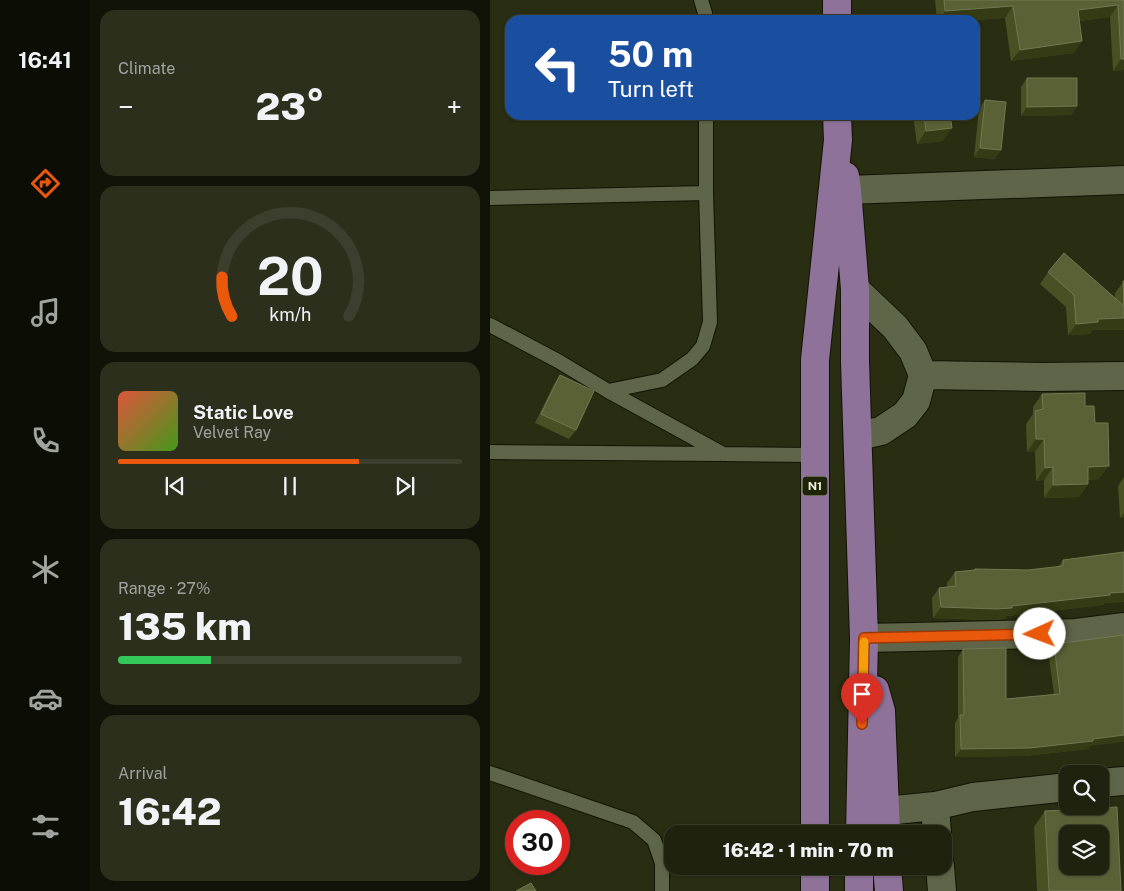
<!DOCTYPE html>
<meta charset="utf-8">
<style>
:root{--surface:#1f220e;--page:#2c2f1c;--text:#f1f3f6;--muted:#a1a49e;--line:#3c3f2e;--accent:#ea580c}
body{margin:0;font-family:"Public Sans",sans-serif;background:var(--page);color:var(--text);height:100vh;display:flex;flex-direction:column;font-size:19px;white-space:nowrap}
*{box-sizing:border-box;margin:0}
p{font-size:16px;color:var(--muted)}
.icon{flex:none;width:28px;height:28px;fill:none;stroke:currentColor;stroke-width:2;stroke-linecap:round;stroke-linejoin:round}
.map{position:relative;flex:1;overflow:hidden}
.drawer{display:flex;flex-direction:column;gap:10px;padding:10px;background:#111308;width:400px}
.drawer>*{flex:none}
.hud{position:absolute;left:15px;top:15px;width:475px;height:105px;border-radius:15px;box-shadow:0 1px 4px #0004,0 0 0 1px var(--line);background:#1a4fa0;color:#fff;overflow:hidden}
.tools{position:absolute;left:569px;top:765px;display:grid;gap:10px}
.tools a{display:grid;place-items:center;width:50px;height:50px;border-radius:10px;background:var(--surface);box-shadow:0 1px 4px #0004,0 0 0 1px var(--line);font-size:25px}
.speed{position:absolute;left:15px;top:810px;display:flex;gap:10px;font-size:25px;font-weight:700;text-align:center}
.speed>*{display:grid;place-content:center;width:65px;height:65px;border-radius:50%;background:var(--surface);box-shadow:0 1px 4px #0004,0 0 0 1px var(--line);line-height:1}
.speed .limit{border:8px solid #d22;background:#fff;color:#111}
.pin{position:absolute;display:grid;place-items:center;width:42px;height:42px;color:#fff;margin:-51px -21px;border-radius:50% 50% 50% 0;rotate:-45deg;box-shadow:0 0 5px #0007}
.pin .icon{rotate:45deg}
.me{position:absolute;width:55px;margin:-28px;rotate:268deg;stroke-linejoin:round;filter:drop-shadow(0 0 4px #0008)}
.turn{display:flex;align-items:center;gap:18px;height:105px;padding:0 20px;font-size:22px}
.turn .icon{width:65px;height:65px;stroke-width:2.5}
.turn b{display:block;font-size:35px;line-height:42px}
.big{font-size:38px;font-weight:800;line-height:1.1}
.drawer .card{flex:1;display:flex;flex-direction:column;justify-content:center;gap:8px;min-width:0;padding:0 18px;border-radius:15px;background:var(--page)}
.drawer .dial{align-items:center;gap:0}
.dial svg{height:130px;overflow:visible;fill:none;stroke:var(--line);stroke-width:7;stroke-linecap:round;text-anchor:middle}
.dial text{fill:var(--text);stroke:none}
.song{display:flex;align-items:center;gap:15px}
.cover{width:60px;height:60px;border-radius:8px;background:linear-gradient(135deg,hsl(10 70% 55%),hsl(100 70% 35%))}
.played{height:5px;border-radius:2px;background:linear-gradient(90deg,var(--accent) 70%,var(--line) 70%)}
.keys{display:flex;justify-content:space-around;direction:ltr}
.heat{display:flex;justify-content:space-between;align-items:center;font-size:28px;direction:ltr}
.charge{height:8px;border-radius:4px;background:linear-gradient(90deg,#34c759 27%,var(--line) 0)}
.trip{position:absolute;left:174px;top:825px;width:288px;height:50px;border-radius:15px;background:var(--surface);box-shadow:0 1px 4px #0004,0 0 0 1px var(--line);font-weight:800;line-height:50px;text-align:center}
main{display:flex;flex:1;min-height:0}
.tabs{display:flex;flex-direction:column;width:90px;justify-content:space-around;align-items:center;background:#0c0e06;color:var(--muted)}
.tabs .icon{width:35px;height:35px}
.tabs .active{color:var(--accent)}
.tabs b{font-size:22px;color:var(--text)}
.map>svg:first-child{display:block}
.lines{fill:none;stroke-linecap:round;stroke-linejoin:round}
.service-casing{stroke:#121500;stroke-width:16}
.minor-casing{stroke:#121500;stroke-width:30}
.trunk-casing{stroke:#121500;stroke-width:30}
.service{stroke:#5f6548;stroke-width:14}
.minor{stroke:#5f6548;stroke-width:28}
.trunk{stroke:#8e729a;stroke-width:28}
.wall{fill:#495023}
.shaded-wall{fill:#353b14}
.building{fill:#5b6137;stroke:#727852;fill-rule:evenodd}
.route-casing{stroke:#983908;stroke-width:12}
.route{stroke:#ea580c;stroke-width:9}
.slow{stroke:#f59e0b;stroke-width:9}
.labels{text-anchor:middle;stroke-width:5;stroke-linejoin:round;paint-order:stroke}
.shield{fill:#1f2308;stroke:#aeb29e;stroke-width:1}
.shield-label{font-size:12px;font-weight:bold;fill:#ecf0df}
</style>
<main>
<nav class="tabs">
<b>16:41</b>
<svg class="icon active" aria-label="directions" viewBox="0 0 24 24"><path d="M12 3l9 9-9 9-9-9zM9 14v-3h6M13 9l2 2-2 2"/></svg>
<svg class="icon" aria-label="music" viewBox="0 0 24 24"><path d="M9 18V5l10-2v13"/><circle cx="6" cy="18" r="3"/><circle cx="16" cy="16" r="3"/></svg>
<svg class="icon" aria-label="phone" viewBox="0 0 24 24"><path d="M5 4h4l2 5-3 2q2 4 5 5l2-3 5 2v4C11 20 4 13 5 4z"/></svg>
<svg class="icon" aria-label="climate" viewBox="0 0 24 24"><path d="M12 3v18M4 7l16 10M4 17L20 7"/></svg>
<svg class="icon" aria-label="car" viewBox="0 0 24 24"><path d="M5 17H2v-5l4-1 3-4h7l3 4 3 1v5h-3M9 17h6M6 11h13"/><circle cx="7" cy="17" r="2"/><circle cx="17" cy="17" r="2"/></svg>
<svg class="icon" aria-label="filters" viewBox="0 0 24 24"><path d="M4 7h16M4 17h16"/><circle cx="9" cy="7" r="2"/><circle cx="15" cy="17" r="2"/></svg>
</nav>
<section class="drawer">
<div class="card"><p>Climate</p>
<div class="heat"><a>−</a><b class="big">23°</b><a>+</a></div>
</div>
<div class="card dial"><svg viewBox="0 0 100 80">
<path d="M14 69A42 42 0 1 1 86 69"/>
<path d="M14 69A42 42 0 0 1 8 45" stroke="#ea580c"/>
<text x="50" y="56" font-size="32" font-weight="700">20</text>
<text x="50" y="72" font-size="11">km/h</text>
</svg></div>
<div class="card">
<div class="song"><i class="cover"></i><div><b>Static Love</b><p>Velvet Ray</p></div></div>
<div class="played"></div>
<div class="keys"><svg class="icon" aria-label="previous" viewBox="0 0 24 24"><path d="M18 5L8 12l10 7zM5 5v14"/></svg><svg class="icon" aria-label="pause" viewBox="0 0 24 24"><path d="M8 5v14M16 5v14"/></svg><svg class="icon" aria-label="next" viewBox="0 0 24 24"><path d="M6 5l10 7-10 7zM19 5v14"/></svg></div>
</div>
<div class="card"><p>Range · 27%</p><b class="big">135 km</b><div class="charge"></div></div>
<div class="card"><p>Arrival</p><b class="big">16:42</b></div>
</section>
<div class="map">
<svg width="634" height="891" viewBox="0 0 634 891">
<rect width="100%" height="100%" fill="#292d12"/>
<g class="lines">
<defs>
<path id="service" d="M 211,0 L 215,13 L 215,20
M 0,198 L 216,193
M 0,325 L 68,361 L 118,391 L 233,454 L 325,455
M 118,391 L 172,380 L 202,359 L 213,346 L 220,322 L 216,193 L 216,115
M 0,452 L 229,454
M 0,773 L 143,822 L 164,840 L 172,863 L 172,891"/>
<path id="minor" d="M 357,190 L 634,180
M 365,289 L 405,327 L 423,351 L 433,375 L 426,401 L 415,415 L 391,431 L 368,436
M 433,375 L 552,377 L 634,376
M 374,638 L 423,637 L 586,633 L 634,627
M 610,783 L 634,781
M 395,811 L 445,806
M 447,834 L 445,806 L 483,797 L 578,787
M 450,866 L 452,891"/>
<path id="trunk" d="M 347,0 L 347,20
M 355,176 L 357,190 L 365,289 L 365,362 L 374,638 L 370,834
M 385,690 L 391,711 L 396,834
M 325,834 L 325,360 L 348,140 L 347,115
M 397,866 L 399,891
M 325,891 L 325,866
M 369,891 L 369,866"/>
</defs>
<use href="#service" class="service-casing"/>
<use href="#minor" class="minor-casing"/>
<use href="#trunk" class="trunk-casing"/>
<use href="#service" class="service"/>
<use href="#minor" class="minor"/>
<use href="#trunk" class="trunk"/>
</g>
<path class="wall" d="M 445,0 L 634,0 L 634,70 L 623,71 L 620,17 L 589,21 L 584,53 L 521,61 L 515,18 L 485,20 L 447,20 Z
M 537,78 L 587,106 L 581,115 L 531,116 L 531,87 Z
M 495,100 L 505,159 L 484,157 L 489,109 Z
M 423,115 L 460,115 L 453,141 L 427,144 Z
M 558,272 L 625,298 L 625,293 L 634,281 L 634,330 L 602,330 L 600,334 L 578,335 L 576,307 L 550,284 Z
M 70,375 L 86,430 L 79,439 L 45,423 L 64,384 Z
M 552,394 L 595,406 L 605,423 L 609,479 L 598,480 L 598,484 L 589,497 L 554,498 L 554,480 L 546,481 L 545,452 L 537,452 L 536,424 L 543,414 L 543,407 Z
M 634,477 L 634,518 L 630,518 L 628,486 Z
M 634,552 L 634,602 L 614,603 L 613,605 L 517,616 L 515,619 L 498,620 L 443,618 L 442,598 L 449,588 L 457,587 L 457,583 L 465,572 L 483,571 L 485,569 L 538,570 L 568,567 L 573,560 Z
M 564,644 L 600,746 L 598,749 L 535,756 L 465,757 L 465,723 L 468,718 L 468,657 L 473,649 L 516,699 L 564,694 L 558,651 Z
M 555,811 L 631,891 L 547,891 L 544,827 Z"/>
<path class="shaded-wall" d="M 628,5 L 620,17 L 580,22 L 588,10 Z
M 523,6 L 515,18 L 485,20 L 449,20 L 455,11 Z
M 592,41 L 584,53 L 521,61 L 530,50 Z
M 631,59 L 634,59 L 634,70 L 623,71 Z
M 587,106 L 581,115 L 531,116 L 537,107 Z
M 462,128 L 453,141 L 427,144 L 436,131 Z
M 490,148 L 511,150 L 505,159 L 484,157 Z
M 634,318 L 634,330 L 602,330 L 600,334 L 578,335 L 586,324 L 608,319 Z
M 546,439 L 554,439 L 545,452 L 537,452 Z
M 619,466 L 609,479 L 589,480 L 598,467 Z
M 563,467 L 554,480 L 546,481 L 555,468 Z
M 598,484 L 589,497 L 554,498 L 563,485 Z
M 634,513 L 634,518 L 630,518 Z
M 634,592 L 634,602 L 614,603 L 613,605 L 517,616 L 515,619 L 498,620 L 443,618 L 451,607 L 522,606 L 620,593 Z
M 634,735 L 634,742 L 600,746 L 598,749 L 535,756 L 465,757 L 471,749 L 603,739 Z"/>
<path class="building" d="M 454,0 L 634,0 L 634,59 L 631,59 L 628,5 L 588,10 L 592,41 L 530,50 L 523,6 L 455,11 Z
M 537,78 L 587,78 L 587,106 L 537,107 Z
M 495,100 L 516,102 L 511,150 L 490,148 Z
M 434,115 L 460,115 L 462,128 L 436,131 Z
M 574,253 L 634,306 L 634,318 L 608,319 L 608,322 L 586,324 L 584,295 L 558,272 Z
M 633,281 L 634,281 L 634,305 Z
M 70,375 L 104,391 L 86,430 L 51,414 Z
M 595,393 L 595,406 L 604,406 L 605,423 L 618,423 L 619,466 L 598,467 L 598,484 L 563,485 L 563,467 L 555,468 L 554,439 L 546,439 L 545,411 L 553,409 L 552,394 Z
M 634,552 L 634,592 L 620,593 L 620,595 L 522,606 L 522,608 L 506,609 L 451,607 L 449,588 L 466,586 L 465,572 L 485,570 L 485,569 L 538,570 L 573,566 L 573,560 Z
M 634,635 L 634,735 L 603,739 L 603,741 L 540,748 L 471,749 L 470,715 L 474,715 L 473,649 L 516,648 L 516,699 L 570,694 L 564,644 Z
M 627,807 L 631,891 L 559,891 L 555,811 ZM 578,834 L 610,834 L 610,866 L 578,866 Z
M 41,883 L 46,891 L 26,891 Z"/>
<g class="lines">
<defs>
<path id="route" d="M 372,724 L 374,638 L 550,634"/>
</defs>
<use href="#route" class="route-casing"/>
<use href="#route" class="route"/>
<path class="slow" d="M 373,694 L 374,642"/>
</g>
<g class="labels">
<rect class="shield" x="312.5" y="476.5" width="25" height="19" rx="4"/>
<g class="shield-label">
<text x="325" y="490">N1</text>
</g>
</g>
</svg>
<div class="tools">
<a><svg class="icon" aria-label="search" viewBox="0 0 24 24"><circle cx="10" cy="10" r="6"/><path d="M15 15l6 6"/></svg></a>
<a><svg class="icon" aria-label="layers" viewBox="0 0 24 24"><path d="M12 4l9 5-9 5-9-5zM3 14l9 5 9-5"/></svg></a>
</div>
<div class="speed"><div class="limit">30</div></div>
<div class="pin" style="left:372px;top:724px;background:#d93025"><svg class="icon" aria-label="arrive" viewBox="0 0 24 24"><path d="M6 21V4h12l-3 4 3 4H6"/></svg></div>
<svg class="me" style="left:550px;top:634px" viewBox="-20 -20 40 40"><circle r="19" fill="#fff"/><path d="M0-13L10 11 0 6-10 11z" fill="#ea580c"/></svg>
<div class="trip">16:42 · 1 min · 70 m</div>
<div class="hud">
<div class="turn"><svg class="icon" aria-label="left" viewBox="0 0 24 24"><path d="M17 20v-9H6M10 6l-5 5 5 5"/></svg><div><b>50 m</b>Turn left</div></div>
</div>
</div>
</main>
